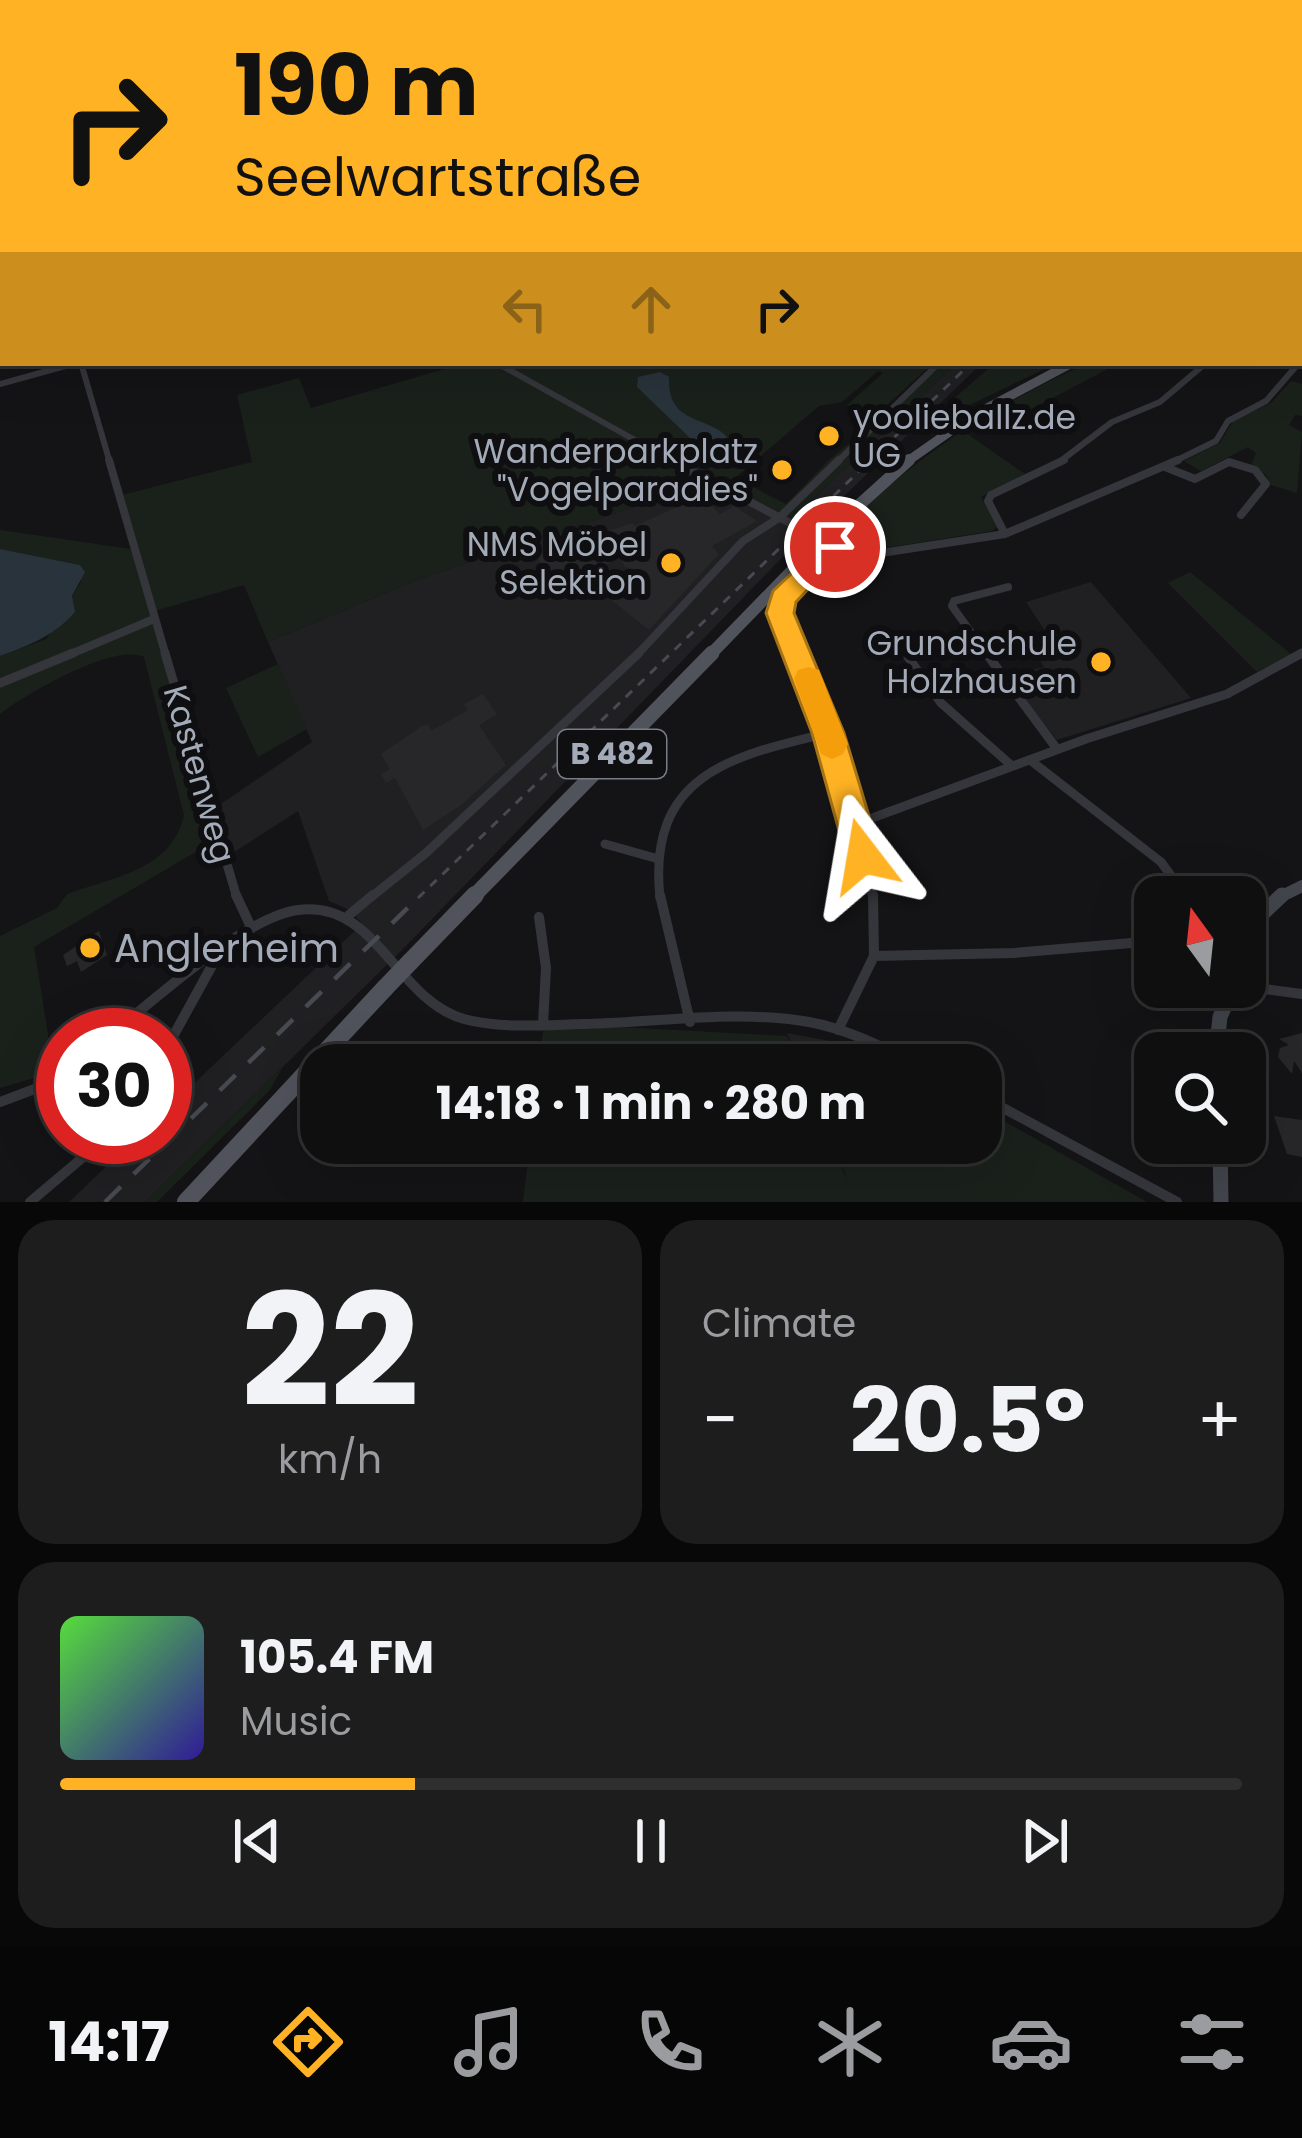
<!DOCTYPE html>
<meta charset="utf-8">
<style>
:root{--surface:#0f0f10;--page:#1d1d1e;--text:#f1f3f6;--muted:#9b9c9f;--line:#2f2f30;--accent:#ffb223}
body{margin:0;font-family:Poppins,sans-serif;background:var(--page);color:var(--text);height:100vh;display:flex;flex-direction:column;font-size:45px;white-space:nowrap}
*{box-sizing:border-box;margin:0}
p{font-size:39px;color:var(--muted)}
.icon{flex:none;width:66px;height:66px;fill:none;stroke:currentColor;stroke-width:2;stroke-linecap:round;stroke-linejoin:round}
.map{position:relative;height:1202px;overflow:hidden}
.details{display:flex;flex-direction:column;gap:18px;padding:18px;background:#080809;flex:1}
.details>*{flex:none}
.hud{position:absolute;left:0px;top:0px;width:1302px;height:366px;box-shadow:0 12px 48px #0002,0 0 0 3px var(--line);background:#ffb223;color:#111;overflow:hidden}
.needle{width:78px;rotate:345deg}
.tools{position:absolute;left:1134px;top:876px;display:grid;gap:24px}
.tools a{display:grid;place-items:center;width:132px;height:132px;border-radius:24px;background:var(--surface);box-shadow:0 12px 48px #0002,0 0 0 3px var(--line);font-size:60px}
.speed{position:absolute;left:36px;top:1008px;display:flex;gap:24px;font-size:60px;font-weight:700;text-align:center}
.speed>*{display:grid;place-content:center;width:156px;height:156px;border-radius:50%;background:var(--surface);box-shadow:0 12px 48px #0002,0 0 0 3px var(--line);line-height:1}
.speed .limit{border:18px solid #d22;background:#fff;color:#111}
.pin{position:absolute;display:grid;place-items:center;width:102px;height:102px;color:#fff;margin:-51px;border:6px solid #fff;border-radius:50%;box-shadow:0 3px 12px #0007}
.me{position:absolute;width:132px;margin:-66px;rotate:346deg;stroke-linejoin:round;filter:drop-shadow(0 0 9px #0008)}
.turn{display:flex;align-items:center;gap:42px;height:252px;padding:0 36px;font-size:54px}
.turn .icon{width:156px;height:156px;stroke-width:2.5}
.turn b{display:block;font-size:84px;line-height:102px}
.lanes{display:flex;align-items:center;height:114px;padding:0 36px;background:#0003;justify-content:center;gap:60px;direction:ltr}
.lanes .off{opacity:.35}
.big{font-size:90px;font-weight:700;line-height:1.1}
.details .card{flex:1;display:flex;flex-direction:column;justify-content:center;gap:18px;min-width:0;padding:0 42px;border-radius:36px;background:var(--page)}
.details .dial{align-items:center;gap:0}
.dial b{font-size:156px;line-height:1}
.song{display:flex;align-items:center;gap:36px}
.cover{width:144px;height:144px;border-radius:18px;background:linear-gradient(135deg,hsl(110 70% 55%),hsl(250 70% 35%))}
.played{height:12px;border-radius:6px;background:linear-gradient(90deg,var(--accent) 30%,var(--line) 30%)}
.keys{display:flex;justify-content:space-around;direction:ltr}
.heat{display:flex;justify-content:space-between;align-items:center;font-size:66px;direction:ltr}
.details .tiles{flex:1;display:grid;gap:18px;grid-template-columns:1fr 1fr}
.card:last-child{grid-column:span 2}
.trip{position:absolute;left:300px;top:1044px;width:702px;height:120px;border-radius:36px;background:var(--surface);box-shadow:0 12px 48px #0002,0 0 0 3px var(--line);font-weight:700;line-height:120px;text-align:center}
.tab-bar{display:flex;height:192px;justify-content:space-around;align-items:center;background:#060606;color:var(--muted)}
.tab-bar .icon{width:84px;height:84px}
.tab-bar .current{color:var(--accent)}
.tab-bar b{font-size:54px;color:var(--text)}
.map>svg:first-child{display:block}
.built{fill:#202023}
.green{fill:#1a211b}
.water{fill:#29333b}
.building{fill:#27272a}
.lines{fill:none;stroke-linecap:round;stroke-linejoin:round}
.street-far4{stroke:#35363b;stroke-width:4.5}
.street-far3{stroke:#35363b;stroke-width:6}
.street-far2{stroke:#35363b;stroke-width:8}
.street-far1{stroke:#35363b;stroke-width:9}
.street{stroke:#35363b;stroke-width:10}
.secondary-far1{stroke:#42454c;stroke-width:12}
.secondary{stroke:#42454c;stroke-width:15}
.primary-far3{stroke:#50535b;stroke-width:9}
.primary-far2{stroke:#50535b;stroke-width:12}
.primary-far1{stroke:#50535b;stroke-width:15}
.primary{stroke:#50535b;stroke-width:18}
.rail-far1{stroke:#474a51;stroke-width:3;stroke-dasharray:9 8;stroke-linecap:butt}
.rail{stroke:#474a51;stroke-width:4.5;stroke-dasharray:22 18;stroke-linecap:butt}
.primary-bridge-far1{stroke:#50535b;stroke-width:12}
.primary-bridge{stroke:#50535b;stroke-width:18}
.route{fill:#ffb223;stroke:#a67417;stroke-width:3}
.slow{fill:#f59e0b}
.poi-dot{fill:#ffb223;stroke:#0f0f11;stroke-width:4.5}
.labels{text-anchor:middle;stroke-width:12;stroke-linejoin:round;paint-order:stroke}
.shield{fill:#0f0f11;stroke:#777c86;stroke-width:3}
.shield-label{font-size:30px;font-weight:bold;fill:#a4abb8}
.poi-label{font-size:33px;fill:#a4abb8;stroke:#0f0f11;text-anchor:end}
.street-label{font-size:33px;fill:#a4abb8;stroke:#0f0f11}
.near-poi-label{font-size:39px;fill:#a4abb8;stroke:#0f0f11;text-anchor:start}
</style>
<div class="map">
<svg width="1302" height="1202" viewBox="0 0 1302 1202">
<rect width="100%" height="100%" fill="#141416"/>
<path class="built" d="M 957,363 L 982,363 L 803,536 L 401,951 L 145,1202 L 69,1202 L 137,1137 L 165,1137 L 165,1111 L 362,924 L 350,910 L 329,901 L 298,811 L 222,860 L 209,812 L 312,742 L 268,642 L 419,579 L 711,481 L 793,518 Z
M 1091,582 L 1191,698 L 1057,740 L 1006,676 L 1044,667 L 1038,657 L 1058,651 L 1026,602 Z
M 787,1033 L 851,1045 L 899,1065 L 800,1065 Z"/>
<path class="green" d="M 465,363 L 933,363 L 874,417 L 847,405 L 883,373 L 878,371 L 842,402 L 819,406 L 735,478 L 786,504 L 829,460 L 945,363 L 957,363 L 793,518 L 711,481 L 419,579 L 268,642 L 244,585 L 151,612 L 216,840 L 34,947 L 54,1072 L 0,1088 L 0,936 L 57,908 L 67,894 C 114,877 172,870 184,815 L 144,657 C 112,643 27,694 0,714 L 0,656 L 46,639 L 81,582 L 80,565 L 0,549 L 0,530 L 131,549 L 118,496 L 252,462 L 237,395 L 299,378 L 311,408 Z
M 995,363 L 1057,363 L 934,422 L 935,415 Z
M 1087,363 L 1119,363 L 990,431 L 979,424 L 966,433 L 1025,474 L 981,497 L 998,526 L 992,531 L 871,550 L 854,549 L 834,536 C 917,456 982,412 1087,363 Z
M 1291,381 L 1302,384 L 1302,416 L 1295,415 L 1289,425 L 1302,432 L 1297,493 L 1271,485 L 1266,475 L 1251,465 L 1256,453 L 1248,447 L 1201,471 L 1184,461 L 1220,443 L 1233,421 L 1271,403 Z
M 1190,572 L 1291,654 L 1257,672 L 1168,583 Z
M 278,664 L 307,729 L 258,757 L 226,688 Z
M 544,1023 L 787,1036 L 799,1065 L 539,1065 Z
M 283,1067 L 269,1091 L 157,1202 L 145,1202 Z
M 981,1108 L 1147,1202 L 523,1202 L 530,1143 L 831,1143 L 848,1182 L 835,1143 L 981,1143 Z"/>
<path class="water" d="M 660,372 L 669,377 C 667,430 715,412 733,445 L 728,451 L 691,449 L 689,437 L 637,387 L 638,377 Z
M 0,549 L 80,565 L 85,572 L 72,596 L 75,612 C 54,636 30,645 0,656 Z"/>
<path class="building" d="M 701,496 L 720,514 L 734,506 L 757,521 L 712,546 L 719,554 L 649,630 L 609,598 L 609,590 L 648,572 L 625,567 L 620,558 L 588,572 L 593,579 L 562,593 L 541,570 L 544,568 L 536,556 L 632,523 L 635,526 Z
M 483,694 L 497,714 L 479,725 L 506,765 L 460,806 L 423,830 L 395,778 L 386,783 L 381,774 L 390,769 L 381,754 L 422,726 L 428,725 L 431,731 L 468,710 L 464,704 Z
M 99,931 L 107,955 L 81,972 L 77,961 L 67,966 L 63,955 Z
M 1302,1033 L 1302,1073 L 1294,1061 L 1292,1074 L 1278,1057 L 1280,1048 L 1289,1045 L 1279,1039 Z
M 1274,1116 L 1302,1120 L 1302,1157 L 1287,1154 Z"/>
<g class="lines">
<path class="street-far4" d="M 1299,262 L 1302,258"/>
<path class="street-far3" d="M 81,363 L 110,463
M 497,363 L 676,463
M 0,384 L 76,363
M 836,463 L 939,363
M 1058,463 L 1112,422 L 1160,402 L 1206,363
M 1171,463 L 1216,441 L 1228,421 L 1266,401 L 1299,363"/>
<path class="street-far2" d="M 109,460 L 166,656
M 671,460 L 835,547 L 862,556 L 1005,534 L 1178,460
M 1165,467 L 1195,479 L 1229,462 L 1255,470 L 1266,484 L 1241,515
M 1005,534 L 988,501 L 991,495 L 1064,460
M 66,656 L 154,619
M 636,656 L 743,541 L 779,518 L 839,460
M 798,656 C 770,588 787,594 835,547
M 988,656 L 952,606 L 954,601 L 1008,587
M 1297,656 L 1302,653"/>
<path class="street-far1" d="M 165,653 L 237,898
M 797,653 L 846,783 L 873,898
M 986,653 L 1057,749
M 908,657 L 941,703 L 1011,765
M 0,683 L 73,653
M 1030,760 L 1161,862 L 1183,892 L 1194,897
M 856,824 L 1086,739 L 1227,694 L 1302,653
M 605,844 L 655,858
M 370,898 L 426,853 L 639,653
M 660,898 C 647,775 730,756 828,733"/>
<path class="street" d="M 236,895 L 251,927
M 660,895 L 690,1022
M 349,915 L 373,895
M 539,917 L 546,968 L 543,1024
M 874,956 L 1014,953 L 1155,941
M 1245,977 L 1264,989 L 1302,994
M 838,1030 L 874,956 L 873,895
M 110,1035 C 155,1000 244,917 298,910 C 376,899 396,1000 464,1019 C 500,1029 545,1025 582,1024 C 656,1023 735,1009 809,1022 C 848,1029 884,1048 919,1065
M 165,1051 L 220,951
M 981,1096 L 1177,1202
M 0,1102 L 40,1087 L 63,1071
M 30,1202 L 107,1137"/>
<path class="secondary-far1" d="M 1278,898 L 1302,886"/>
<path class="secondary" d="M 1245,945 L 1260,916 L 1282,895
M 1216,1053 L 1220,1017 L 1233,987
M 1220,1143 L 1221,1202"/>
<path class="primary-far3" d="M 905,463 L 972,416 L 1072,363"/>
<path class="primary-far2" d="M 828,533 L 909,460
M 709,656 L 815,547"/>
<path class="primary-far1" d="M 472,898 L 712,653"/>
<path class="primary" d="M 410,962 L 475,895
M 186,1202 L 385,988"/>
<path class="rail-far1" d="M 418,898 L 971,363"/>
<path class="rail" d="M 105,1202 L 421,895"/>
<path class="primary-bridge-far1" d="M 815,547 L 828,533"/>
<path class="primary-bridge" d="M 385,988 L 410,962"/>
</g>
<linearGradient id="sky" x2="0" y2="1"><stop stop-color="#0b0b0c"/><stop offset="0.52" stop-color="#343a47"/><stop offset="1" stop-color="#343a47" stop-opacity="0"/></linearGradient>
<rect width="1302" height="353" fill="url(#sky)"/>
<path class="route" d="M 835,538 L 848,547 L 796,602 L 794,613 L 844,733 L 881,856 L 876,868 L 863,873 L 851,868 L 846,856 L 812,733 L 766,613 L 773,591 L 826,541 Z"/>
<path class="slow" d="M 809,667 L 819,670 L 848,744 L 843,754 L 832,759 L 821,754 L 794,679 L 798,670 Z"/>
<g class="poi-dot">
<circle cx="829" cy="436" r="12"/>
<circle cx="782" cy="470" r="12"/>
<circle cx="671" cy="563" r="12"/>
<circle cx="1101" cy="662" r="12"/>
<circle cx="90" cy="948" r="12"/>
</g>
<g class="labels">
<rect class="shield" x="558" y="730" width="108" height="48" rx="9"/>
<g class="shield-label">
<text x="612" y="764">B 482</text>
</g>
<g class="poi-label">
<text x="853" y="429" text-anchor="start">yoolieballz.de<tspan x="853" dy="38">UG</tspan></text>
<text x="758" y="463">Wanderparkplatz<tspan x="758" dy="38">"Vogelparadies"</tspan></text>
<text x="647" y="556">NMS Möbel<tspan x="647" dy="38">Selektion</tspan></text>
<text x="1077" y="655">Grundschule<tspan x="1077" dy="38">Holzhausen</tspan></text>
</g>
<g class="street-label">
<text transform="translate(200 774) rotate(74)" y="12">Kastenweg</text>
</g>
<g class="near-poi-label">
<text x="114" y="962">Anglerheim</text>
</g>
</g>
</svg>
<div class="tools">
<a><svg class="needle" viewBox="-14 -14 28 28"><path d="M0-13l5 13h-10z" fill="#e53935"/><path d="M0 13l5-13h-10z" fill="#9b9c9f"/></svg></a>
<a><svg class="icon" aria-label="search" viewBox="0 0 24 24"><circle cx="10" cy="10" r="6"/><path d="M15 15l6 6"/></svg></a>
</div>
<div class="speed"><div class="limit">30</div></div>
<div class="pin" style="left:835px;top:547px;background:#d93025"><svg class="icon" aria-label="arrive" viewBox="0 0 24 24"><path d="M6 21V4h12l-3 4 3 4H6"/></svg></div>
<svg class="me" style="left:863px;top:856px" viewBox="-20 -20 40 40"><path d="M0-17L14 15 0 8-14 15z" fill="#ffb223" stroke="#fff" stroke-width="4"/></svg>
<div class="trip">14:18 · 1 min · 280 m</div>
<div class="hud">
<div class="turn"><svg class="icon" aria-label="right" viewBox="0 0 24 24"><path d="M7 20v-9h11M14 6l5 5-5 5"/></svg><div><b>190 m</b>Seelwartstraße</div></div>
<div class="lanes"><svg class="icon off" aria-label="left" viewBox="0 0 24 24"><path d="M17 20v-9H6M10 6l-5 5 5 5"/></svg><svg class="icon off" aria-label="ahead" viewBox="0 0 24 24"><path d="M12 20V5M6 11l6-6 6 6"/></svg><svg class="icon" aria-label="right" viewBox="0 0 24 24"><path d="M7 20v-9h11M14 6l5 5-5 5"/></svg></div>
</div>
</div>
<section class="details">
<div class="tiles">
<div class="card dial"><b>22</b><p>km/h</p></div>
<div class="card"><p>Climate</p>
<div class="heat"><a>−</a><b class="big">20.5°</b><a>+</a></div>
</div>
<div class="card">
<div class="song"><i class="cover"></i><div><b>105.4 FM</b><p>Music</p></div></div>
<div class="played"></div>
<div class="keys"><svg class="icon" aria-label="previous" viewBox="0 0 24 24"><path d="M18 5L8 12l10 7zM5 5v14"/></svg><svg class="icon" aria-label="pause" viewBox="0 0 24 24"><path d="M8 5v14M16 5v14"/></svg><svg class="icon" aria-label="next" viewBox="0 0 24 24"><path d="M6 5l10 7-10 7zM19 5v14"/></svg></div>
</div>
</div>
</section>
<nav class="tab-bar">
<b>14:17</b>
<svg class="icon current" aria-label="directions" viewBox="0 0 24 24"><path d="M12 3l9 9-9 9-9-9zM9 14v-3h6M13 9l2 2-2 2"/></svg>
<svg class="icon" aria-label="music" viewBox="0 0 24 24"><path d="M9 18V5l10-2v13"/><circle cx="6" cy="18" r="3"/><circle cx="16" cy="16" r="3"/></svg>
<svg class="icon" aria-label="phone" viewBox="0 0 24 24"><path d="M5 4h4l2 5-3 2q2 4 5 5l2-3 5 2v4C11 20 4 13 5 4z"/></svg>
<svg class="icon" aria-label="climate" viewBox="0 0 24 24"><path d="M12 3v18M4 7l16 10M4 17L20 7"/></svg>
<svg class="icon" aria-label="car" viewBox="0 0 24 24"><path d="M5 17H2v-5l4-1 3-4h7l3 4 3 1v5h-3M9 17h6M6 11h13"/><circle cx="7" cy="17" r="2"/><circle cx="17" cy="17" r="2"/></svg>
<svg class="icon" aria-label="filters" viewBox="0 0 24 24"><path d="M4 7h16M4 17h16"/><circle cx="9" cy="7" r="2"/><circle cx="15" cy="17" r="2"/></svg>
</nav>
